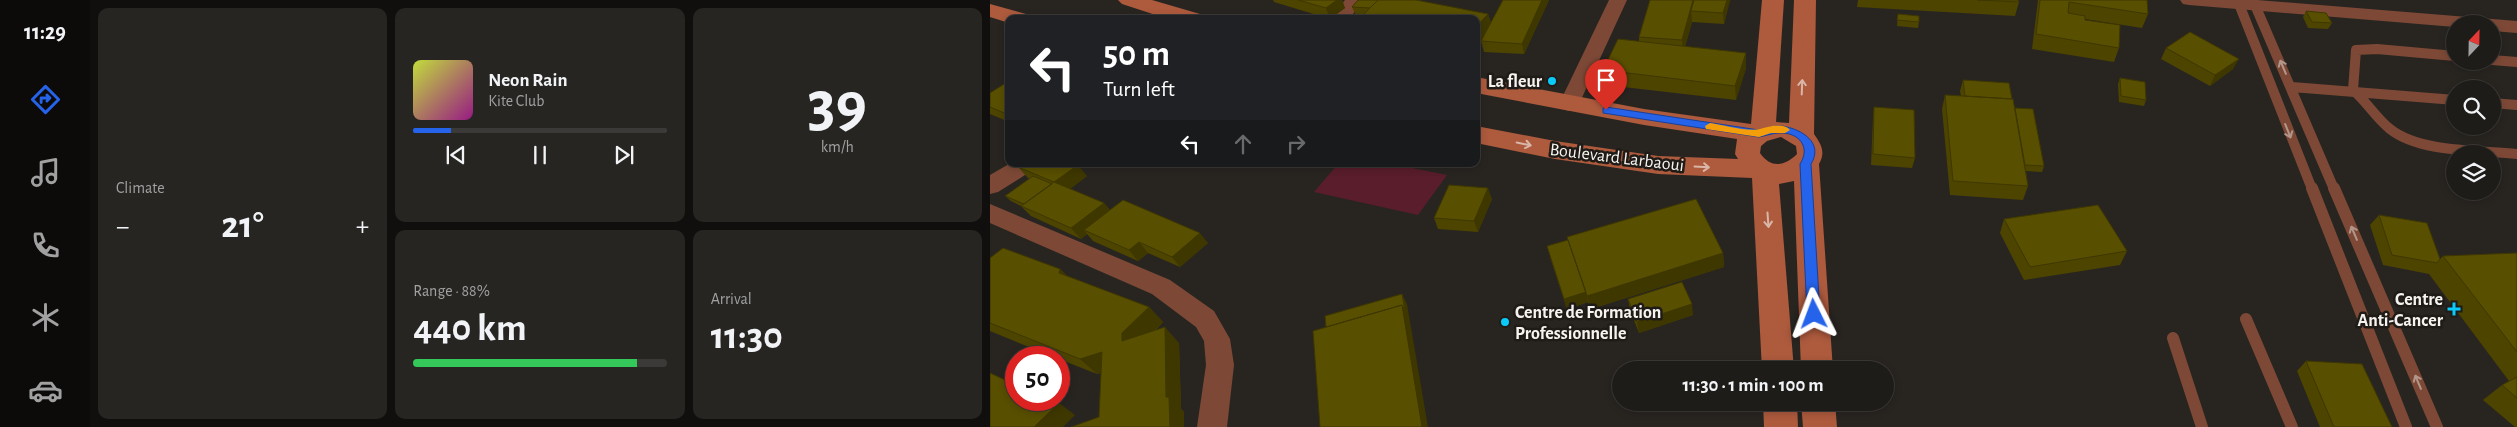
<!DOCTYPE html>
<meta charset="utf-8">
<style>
:root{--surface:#1e1c19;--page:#262522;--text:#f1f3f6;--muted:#a1a1a2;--line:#3c3a38;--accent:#2563eb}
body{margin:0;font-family:"Alegreya Sans",sans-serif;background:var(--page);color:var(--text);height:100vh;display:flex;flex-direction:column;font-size:19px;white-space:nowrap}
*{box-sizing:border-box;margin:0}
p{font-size:16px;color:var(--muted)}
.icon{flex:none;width:28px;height:28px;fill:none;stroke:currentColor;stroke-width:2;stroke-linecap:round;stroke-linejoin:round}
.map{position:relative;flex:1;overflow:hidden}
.side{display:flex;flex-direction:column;gap:8px;padding:8px;background:#100f0e;width:900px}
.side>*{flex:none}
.banner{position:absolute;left:15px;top:15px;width:475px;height:152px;border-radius:10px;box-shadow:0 2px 8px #0003,0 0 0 1px var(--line);background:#202124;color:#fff;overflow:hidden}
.needle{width:32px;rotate:22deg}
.fabs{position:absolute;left:1456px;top:15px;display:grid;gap:10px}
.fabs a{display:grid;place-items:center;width:55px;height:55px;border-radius:50%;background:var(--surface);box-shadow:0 2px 8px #0003,0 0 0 1px var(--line);font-size:25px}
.speed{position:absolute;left:15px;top:346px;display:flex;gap:10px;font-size:25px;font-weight:700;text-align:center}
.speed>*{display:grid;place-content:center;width:65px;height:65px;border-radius:50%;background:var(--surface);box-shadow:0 2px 8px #0003,0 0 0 1px var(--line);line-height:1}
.speed .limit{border:8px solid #d22;background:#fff;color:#111}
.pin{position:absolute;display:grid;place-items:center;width:42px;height:42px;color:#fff;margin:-51px -21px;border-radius:50% 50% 50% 0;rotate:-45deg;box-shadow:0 0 5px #0007}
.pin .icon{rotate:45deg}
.me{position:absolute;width:55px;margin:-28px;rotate:357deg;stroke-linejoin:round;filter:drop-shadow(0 0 4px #0008)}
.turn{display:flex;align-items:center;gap:18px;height:105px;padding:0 15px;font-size:22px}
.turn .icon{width:65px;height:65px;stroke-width:2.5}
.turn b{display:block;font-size:35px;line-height:42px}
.lanes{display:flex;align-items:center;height:48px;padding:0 15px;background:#0003;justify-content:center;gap:25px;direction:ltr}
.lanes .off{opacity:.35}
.big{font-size:38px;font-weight:700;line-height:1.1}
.side .tile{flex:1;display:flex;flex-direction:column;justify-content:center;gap:8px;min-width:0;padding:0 18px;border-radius:10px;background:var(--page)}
.side .dial{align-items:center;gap:0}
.dial b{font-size:65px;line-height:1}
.song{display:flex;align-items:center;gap:15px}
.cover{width:60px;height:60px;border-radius:8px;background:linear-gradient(135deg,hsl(70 70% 55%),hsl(310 70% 35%))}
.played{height:5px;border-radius:2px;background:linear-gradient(90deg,var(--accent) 15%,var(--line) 15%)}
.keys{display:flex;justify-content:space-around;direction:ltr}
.heat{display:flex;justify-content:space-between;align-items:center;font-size:28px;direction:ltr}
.charge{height:8px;border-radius:4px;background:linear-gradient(90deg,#34c759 88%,var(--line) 0)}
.side .tiles{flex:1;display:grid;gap:8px;grid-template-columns:repeat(3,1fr)}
.tile:first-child{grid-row:span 2}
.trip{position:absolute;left:622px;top:361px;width:282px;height:50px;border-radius:25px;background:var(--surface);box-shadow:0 2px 8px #0003,0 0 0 1px var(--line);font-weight:700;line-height:50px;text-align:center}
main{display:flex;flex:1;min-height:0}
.dock{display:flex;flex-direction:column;width:90px;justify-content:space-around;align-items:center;background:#0c0b0a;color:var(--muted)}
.dock .icon{width:35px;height:35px}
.dock .current{color:var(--accent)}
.dock b{font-size:22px;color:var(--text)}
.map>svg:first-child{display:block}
.green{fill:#591d2b}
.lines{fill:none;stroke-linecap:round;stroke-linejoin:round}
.service-far1{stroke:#7d4936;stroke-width:10}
.service{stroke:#7d4936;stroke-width:12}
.minor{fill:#7d4936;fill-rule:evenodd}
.secondary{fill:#ad5a3d;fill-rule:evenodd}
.wall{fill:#4d4400}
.shaded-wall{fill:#3e3700}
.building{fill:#594f00;stroke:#3e3700}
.oneway{stroke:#b3968a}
.oneway2{stroke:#d9b6a8}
.route{fill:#2563eb;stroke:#184099}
.slow{fill:#f59e0b}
.poi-dot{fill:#0acafa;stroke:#1f1b17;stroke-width:2}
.labels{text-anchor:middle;stroke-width:5;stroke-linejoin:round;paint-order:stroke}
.poi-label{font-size:18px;font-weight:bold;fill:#f6f3f0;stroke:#1f1b17;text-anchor:end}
.street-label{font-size:18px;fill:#f6f3f0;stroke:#1f1b17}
</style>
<main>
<nav class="dock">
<b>11:29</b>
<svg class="icon current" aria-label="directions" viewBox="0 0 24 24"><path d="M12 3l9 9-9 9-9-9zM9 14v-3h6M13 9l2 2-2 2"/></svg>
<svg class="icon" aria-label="music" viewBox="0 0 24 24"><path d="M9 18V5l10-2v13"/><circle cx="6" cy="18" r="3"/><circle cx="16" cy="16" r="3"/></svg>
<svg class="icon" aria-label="phone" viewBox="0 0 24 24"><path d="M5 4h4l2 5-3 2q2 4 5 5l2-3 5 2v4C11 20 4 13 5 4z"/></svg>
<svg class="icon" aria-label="climate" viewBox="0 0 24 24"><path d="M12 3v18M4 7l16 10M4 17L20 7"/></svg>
<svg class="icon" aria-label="car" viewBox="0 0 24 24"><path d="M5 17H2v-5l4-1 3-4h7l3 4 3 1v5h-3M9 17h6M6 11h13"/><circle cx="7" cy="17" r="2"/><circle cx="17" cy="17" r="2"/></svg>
</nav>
<section class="side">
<div class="tiles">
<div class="tile"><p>Climate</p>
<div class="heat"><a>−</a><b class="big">21°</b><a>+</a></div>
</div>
<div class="tile">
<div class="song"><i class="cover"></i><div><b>Neon Rain</b><p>Kite Club</p></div></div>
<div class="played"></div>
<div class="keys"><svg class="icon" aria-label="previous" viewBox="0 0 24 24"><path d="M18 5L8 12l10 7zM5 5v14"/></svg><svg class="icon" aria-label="pause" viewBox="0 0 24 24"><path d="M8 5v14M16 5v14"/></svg><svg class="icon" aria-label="next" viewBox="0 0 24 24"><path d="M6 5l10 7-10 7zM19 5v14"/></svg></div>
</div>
<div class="tile dial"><b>39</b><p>km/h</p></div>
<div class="tile"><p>Range · 88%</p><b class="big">440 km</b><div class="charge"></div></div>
<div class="tile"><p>Arrival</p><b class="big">11:30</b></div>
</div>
</section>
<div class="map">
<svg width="1527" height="427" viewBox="0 0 1527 427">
<rect width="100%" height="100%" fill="#282521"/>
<path class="green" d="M 348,164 L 402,164 L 457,175 L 428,215 L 324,192 Z"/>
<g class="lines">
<path class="service-far1" d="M 1249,4 L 1322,189
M 1265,5 L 1344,189
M 1502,60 L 1527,62
M 1302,87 L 1465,100
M 1363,90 C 1377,102 1386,118 1400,129 C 1430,153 1490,150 1527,154
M 1363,90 L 1366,50 L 1387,49 L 1465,56
M 1502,103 L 1527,105"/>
<path class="service" d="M 1322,188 L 1416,427
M 1344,188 L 1447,427
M 1256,319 L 1302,427
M 1183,338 L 1212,427"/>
<path class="minor" d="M 355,0 L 374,0 L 359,19 L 340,19 Z
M 619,0 L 637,0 L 589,104 L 586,109 L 579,111 L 572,109 L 569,104 Z
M 1190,0 L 1267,0 L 1527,21 L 1527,33 L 1502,31 L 1502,24 L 1465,24 L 1465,27 L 1199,5 L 1193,4 Z
M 19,164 L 46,164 L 43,170 L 8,192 L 0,194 L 0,175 Z
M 0,204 L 180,280 L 224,311 L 240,339 L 244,365 L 237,427 L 207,427 L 216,365 L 214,341 L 206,327 L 162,294 L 0,223 Z"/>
<path class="secondary" d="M 128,0 L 162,0 L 210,14 L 213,19 L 178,19 L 132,4 Z
M 772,0 L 794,0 L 786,122 L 799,123 L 804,0 L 826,0 L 824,134 C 831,144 836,152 829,164 L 843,370 L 811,370 L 804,181 L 789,184 L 804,370 L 772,370 L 762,178 L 668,174 L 565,159 L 486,143 L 486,126 L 565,141 L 668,156 L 748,159 L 745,154 L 747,139 L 654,125 L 486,93 L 486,77 L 654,109 L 761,124 ZM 791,137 L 806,146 L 807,154 C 795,166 781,169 770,153 L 771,146 L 777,141 Z
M 0,4 L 36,14 L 39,19 L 19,19 L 19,23 L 0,17 Z
M 773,402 L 807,402 L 808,427 L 774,427 Z
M 811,402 L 845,402 L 847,427 L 813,427 Z"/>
</g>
<path class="wall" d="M 283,0 L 352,0 L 355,8 L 340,19 L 284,2 Z
M 513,0 L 559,0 L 534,54 L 494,52 L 491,41 L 493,39 L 486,19 L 374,19 L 367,18 L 362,7 L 498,14 L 501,23 Z
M 660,0 L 740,0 L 734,24 L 702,22 L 695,47 L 756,68 L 746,100 L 616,85 L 613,70 L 649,41 L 649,37 Z
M 868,0 L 1028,0 L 1029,2 L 1025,16 L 867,7 Z
M 1048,0 L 1157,0 L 1158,14 L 1152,28 L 1095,19 L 1095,20 L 1129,48 L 1124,62 L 1042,49 Z
M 1316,11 L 1342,23 L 1338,29 L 1318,28 L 1313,17 Z
M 908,14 L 929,22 L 928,28 L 907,26 Z
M 1176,48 L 1243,69 L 1220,86 L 1171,59 Z
M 1130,78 L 1156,100 L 1154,106 L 1129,102 L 1128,84 Z
M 973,80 L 1022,99 L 1025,108 L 1054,166 L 1052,172 L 1036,171 L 1038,186 L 1033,200 L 960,195 L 952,109 L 955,95 L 971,96 L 970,91 Z
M 19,81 L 19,122 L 0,114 L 0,93 Z
M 884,107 L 925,158 L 922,168 L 881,165 L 883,118 Z
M 123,164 L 135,164 L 131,167 Z
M 28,167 L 97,176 L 80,189 L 114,203 L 120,210 L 218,243 L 190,267 L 158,253 L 148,261 L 103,241 L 97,234 L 91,239 L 41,216 L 31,206 L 21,201 L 15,196 L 40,179 L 38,178 Z
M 502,199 L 488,232 L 448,229 L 444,218 Z
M 1389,215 L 1450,259 L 1453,256 L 1527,253 L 1527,427 L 1525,427 L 1493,400 L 1512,385 L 1519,381 L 1439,274 L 1393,265 L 1380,225 Z
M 1014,219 L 1137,251 L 1130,265 L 1034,280 L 1010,233 Z
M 733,253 L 734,267 L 601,309 L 598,302 L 577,309 L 560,257 Z
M 0,258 L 70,269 L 77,276 L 159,307 L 173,322 L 165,331 L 189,343 L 191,409 L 194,412 L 109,417 L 111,373 L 107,374 L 69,359 L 69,358 L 66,358 L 0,331 Z
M 638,299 L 703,315 L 649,333 L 640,310 Z
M 1316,361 L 1402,427 L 1330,427 L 1307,371 Z"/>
<path class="shaded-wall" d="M 341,0 L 352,0 L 355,8 L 340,19 L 336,8 Z
M 552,0 L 559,0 L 534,54 L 532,44 Z
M 703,0 L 707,0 L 701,11 L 702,22 L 693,54 L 692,40 Z
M 737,0 L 740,0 L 734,24 L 733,13 Z
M 498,14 L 502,28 L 486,46 L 486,27 Z
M 756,53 L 756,68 L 746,100 L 745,86 Z
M 1249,59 L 1243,69 L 1220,86 L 1225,75 Z
M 128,164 L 135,164 L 131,167 Z
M 88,165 L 97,176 L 74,193 L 64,182 Z
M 498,188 L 502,199 L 488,232 L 484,221 Z
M 114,203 L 123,214 L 94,230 L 97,234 L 91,239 L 81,228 Z
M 210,233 L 218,243 L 190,267 L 182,257 Z
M 149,242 L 158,253 L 148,261 L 139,250 Z
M 733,253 L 734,267 L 601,309 L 597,296 Z
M 70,269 L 85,284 L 69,273 Z
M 596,292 L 598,302 L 577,309 L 574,299 Z
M 412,294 L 417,304 L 438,427 L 432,427 L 412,305 Z
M 702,304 L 703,315 L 649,333 L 647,322 Z
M 159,307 L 173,322 L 147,348 L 132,341 L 132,333 Z
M 175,327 L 189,343 L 191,409 L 194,412 L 194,427 L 180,427 L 176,397 Z
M 112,352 L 128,367 L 107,374 L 90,359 Z
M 69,403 L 85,415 L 73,427 L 44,427 Z"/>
<path class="building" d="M 308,0 L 347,0 L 336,8 Z
M 368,0 L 388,0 L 380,8 L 362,7 Z
M 388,0 L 426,0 L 498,14 L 486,27 L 486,19 L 394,19 L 373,15 Z
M 513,0 L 552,0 L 532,44 L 491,41 Z
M 660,0 L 703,0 L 692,40 L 649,37 Z
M 704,0 L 737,0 L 733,13 L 701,11 Z
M 987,0 L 1028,0 L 1029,2 Z
M 1050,0 L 1157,0 L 1158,14 L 1079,2 L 1078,13 L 1095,16 L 1095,20 L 1130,25 L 1129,48 L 1046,34 Z
M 1316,11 L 1336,13 L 1342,23 L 1322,22 Z
M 908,14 L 929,16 L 929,22 L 907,20 Z
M 1200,32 L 1249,59 L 1225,75 L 1176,48 Z
M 628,39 L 756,53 L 745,86 L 613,70 Z
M 1130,78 L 1155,82 L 1156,100 L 1131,96 Z
M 973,80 L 1019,83 L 1022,99 L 975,96 Z
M 19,81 L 19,115 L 0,107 L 0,93 Z
M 955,95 L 1023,99 L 1038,186 L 963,181 Z
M 884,107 L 924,110 L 925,158 L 883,154 Z
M 1025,108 L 1043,109 L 1054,166 L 1035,165 Z
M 33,164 L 85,164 L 88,165 L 64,182 L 28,167 Z
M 43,176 L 62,184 L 34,204 L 15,196 Z
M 64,182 L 114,203 L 81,228 L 31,206 Z
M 459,185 L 498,188 L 484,221 L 444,218 Z
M 706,199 L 733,253 L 597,296 L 577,237 Z
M 133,200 L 210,233 L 182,257 L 149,242 L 139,250 L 94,230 Z
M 1108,205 L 1137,251 L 1040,267 L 1014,219 Z
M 1389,215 L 1437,223 L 1450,259 L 1447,263 L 1402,255 Z
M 578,240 L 596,292 L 574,299 L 557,246 Z
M 13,248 L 70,269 L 69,273 L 159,307 L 132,333 L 132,341 L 175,327 L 176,397 L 179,397 L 180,427 L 81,427 L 109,417 L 112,352 L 90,359 L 0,323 L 0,258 Z
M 1527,253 L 1527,352 L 1453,256 Z
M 692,282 L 702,304 L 647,322 L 638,299 Z
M 412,294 L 415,310 L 412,305 L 336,327 L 335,316 Z
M 412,305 L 432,427 L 330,427 L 323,331 Z
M 1316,361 L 1372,364 L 1402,427 L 1344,427 Z
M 0,373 L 26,385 L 26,400 L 63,400 L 69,403 L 44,427 L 0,427 Z
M 1527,377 L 1527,398 L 1512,385 Z"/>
<defs><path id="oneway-shaft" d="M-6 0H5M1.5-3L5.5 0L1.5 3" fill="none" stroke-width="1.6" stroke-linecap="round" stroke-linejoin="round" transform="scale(1.25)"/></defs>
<g class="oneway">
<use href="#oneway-shaft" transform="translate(1293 67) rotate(-113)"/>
<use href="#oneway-shaft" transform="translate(1298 131) rotate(68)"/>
<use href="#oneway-shaft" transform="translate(1364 233) rotate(-113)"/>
<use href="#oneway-shaft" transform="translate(1428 382) rotate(-113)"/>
</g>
<g class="oneway2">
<use href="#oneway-shaft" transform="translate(812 87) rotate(-88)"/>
<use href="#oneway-shaft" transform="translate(534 144) rotate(12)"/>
<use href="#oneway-shaft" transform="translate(712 167) rotate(3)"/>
<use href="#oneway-shaft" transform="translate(778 220) rotate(86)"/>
</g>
<path class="route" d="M 616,107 L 769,130 C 776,129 785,125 792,126 C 812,129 834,143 821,164 L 830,314 L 828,318 L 824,319 L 817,314 L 810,164 C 821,147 809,132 789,133 C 783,133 775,136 769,137 L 613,113 L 613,108 Z"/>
<path class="slow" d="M 720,123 C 733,125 758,132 770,129 C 779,127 793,122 800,130 L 795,133 L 781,133 L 769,137 L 716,129 L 715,126 Z"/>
<g class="poi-dot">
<circle cx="562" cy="81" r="5"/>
<path d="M1461.5 301.5h5v5h5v5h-5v5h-5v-5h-5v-5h5z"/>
<circle cx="515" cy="322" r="5"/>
</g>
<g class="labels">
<g class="poi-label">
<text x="552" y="87">La fleur</text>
<text x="1453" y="305">Centre<tspan x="1453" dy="21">Anti-Cancer</tspan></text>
<text x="525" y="318" text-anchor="start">Centre de Formation<tspan x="525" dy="21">Professionnelle</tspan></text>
</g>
<g class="street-label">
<text transform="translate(627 157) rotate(7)" y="6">Boulevard Larbaoui</text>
</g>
</g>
</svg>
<div class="fabs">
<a><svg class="needle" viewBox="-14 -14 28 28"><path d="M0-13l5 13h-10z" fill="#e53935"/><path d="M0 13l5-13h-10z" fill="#a1a1a2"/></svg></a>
<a><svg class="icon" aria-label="search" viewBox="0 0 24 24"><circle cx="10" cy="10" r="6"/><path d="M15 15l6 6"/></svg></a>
<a><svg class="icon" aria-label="layers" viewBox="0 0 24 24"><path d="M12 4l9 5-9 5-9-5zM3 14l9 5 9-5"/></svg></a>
</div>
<div class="speed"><div class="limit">50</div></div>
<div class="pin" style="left:616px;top:110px;background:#d93025"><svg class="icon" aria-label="arrive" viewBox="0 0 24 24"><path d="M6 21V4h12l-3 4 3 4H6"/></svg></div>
<svg class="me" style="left:824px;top:314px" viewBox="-20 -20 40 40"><path d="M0-17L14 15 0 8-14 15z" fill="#2563eb" stroke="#fff" stroke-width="4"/></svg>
<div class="trip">11:30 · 1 min · 100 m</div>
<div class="banner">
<div class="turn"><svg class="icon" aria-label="left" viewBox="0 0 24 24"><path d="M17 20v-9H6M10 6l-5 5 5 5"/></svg><div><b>50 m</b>Turn left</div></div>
<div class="lanes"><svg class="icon" aria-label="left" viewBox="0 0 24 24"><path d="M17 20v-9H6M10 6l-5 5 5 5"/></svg><svg class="icon off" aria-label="ahead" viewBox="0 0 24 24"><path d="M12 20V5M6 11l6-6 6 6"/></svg><svg class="icon off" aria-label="right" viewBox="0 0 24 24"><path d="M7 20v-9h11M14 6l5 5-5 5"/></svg></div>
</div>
</div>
</main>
